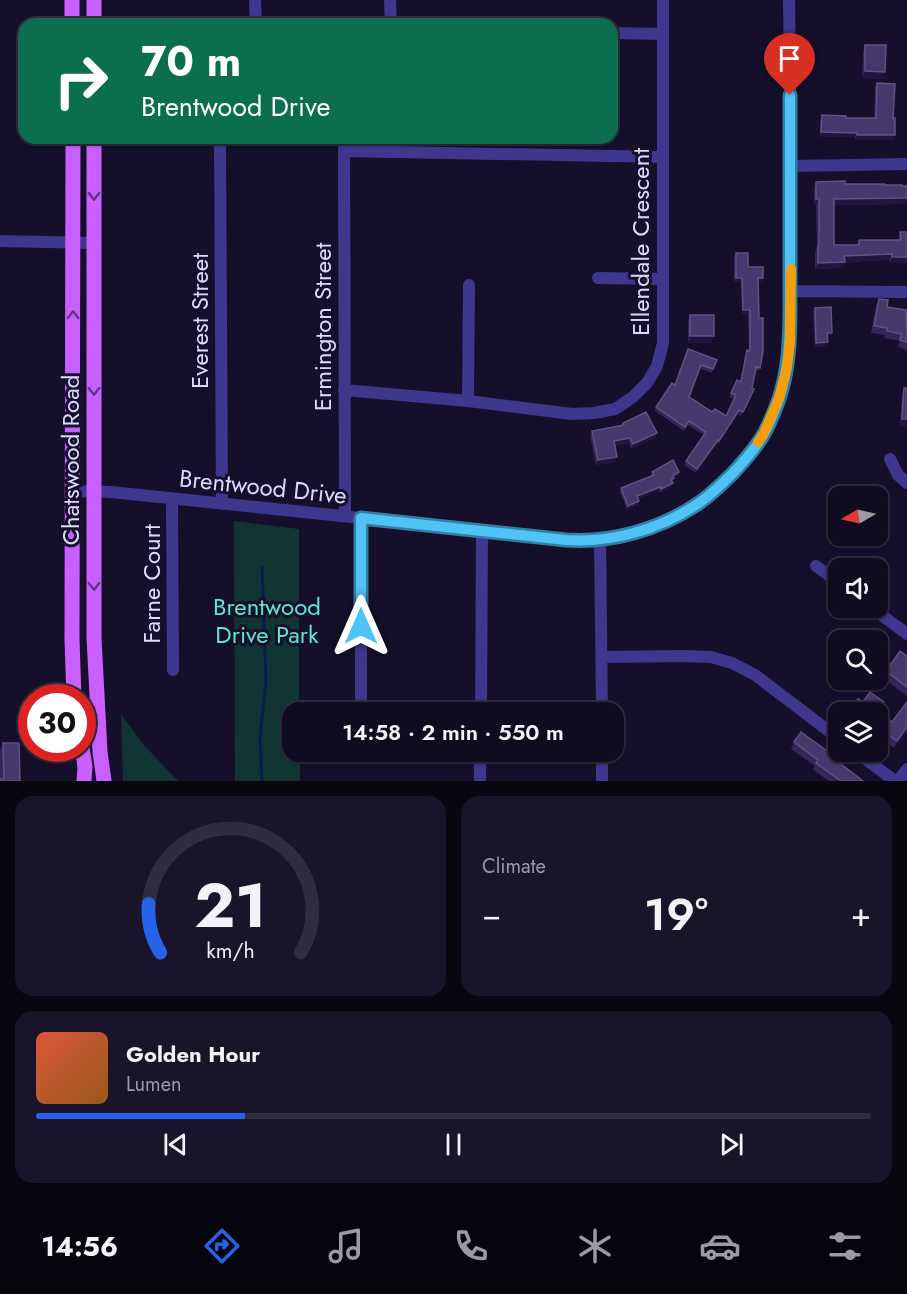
<!DOCTYPE html>
<meta charset="utf-8">
<style>
:root{--surface:#100b20;--page:#191429;--text:#f1f3f6;--muted:#9c9ba5;--line:#302b3e;--accent:#2563eb}
body{margin:0;font-family:Jost,sans-serif;background:var(--page);color:var(--text);height:100vh;display:flex;flex-direction:column;font-size:22px;white-space:nowrap}
*{box-sizing:border-box;margin:0}
p{font-size:20px;color:var(--muted)}
.icon{flex:none;width:33px;height:33px;fill:none;stroke:currentColor;stroke-width:2;stroke-linecap:round;stroke-linejoin:round}
.map{position:relative;height:781px;overflow:hidden}
.side{display:flex;flex-direction:column;gap:15px;padding:15px;background:#090612;flex:1}
.side>*{flex:none}
.banner{position:absolute;left:18px;top:18px;width:600px;height:126px;border-radius:18px;box-shadow:0 2px 4px #0004,0 0 0 2px var(--line);background:#0b6e4f;color:#fff;overflow:hidden}
.needle{width:39px;rotate:261deg}
.tools{position:absolute;left:828px;top:486px;display:grid;gap:12px}
.tools a{display:grid;place-items:center;width:60px;height:60px;border-radius:12px;background:var(--surface);box-shadow:0 2px 4px #0004,0 0 0 2px var(--line);font-size:30px}
.speed{position:absolute;left:18px;top:684px;display:flex;gap:12px;font-size:30px;font-weight:700;text-align:center}
.speed>*{display:grid;place-content:center;width:78px;height:78px;border-radius:50%;background:var(--surface);box-shadow:0 2px 4px #0004,0 0 0 2px var(--line);line-height:1}
.speed .limit{border:9px solid #d22;background:#fff;color:#111}
.pin{position:absolute;display:grid;place-items:center;width:51px;height:51px;color:#fff;margin:-62px -26px;border-radius:50% 50% 50% 0;rotate:-45deg;box-shadow:0 0 6px #0007}
.pin .icon{rotate:45deg}
.me{position:absolute;width:66px;margin:-33px;rotate:0deg;stroke-linejoin:round;filter:drop-shadow(0 0 4px #0008)}
.turn{display:flex;align-items:center;gap:21px;height:126px;padding:0 24px;font-size:27px}
.turn .icon{width:78px;height:78px;stroke-width:2.5}
.turn b{display:block;font-size:42px;line-height:51px}
.big{font-size:45px;font-weight:600;line-height:1.1}
.side .widget{flex:1;display:flex;flex-direction:column;justify-content:center;gap:9px;min-width:0;padding:0 21px;border-radius:18px;background:var(--page)}
.side .dial{align-items:center;gap:0}
.dial svg{height:156px;overflow:visible;fill:none;stroke:var(--line);stroke-width:7;stroke-linecap:round;text-anchor:middle}
.dial text{fill:var(--text);stroke:none}
.song{display:flex;align-items:center;gap:18px}
.cover{width:72px;height:72px;border-radius:9px;background:linear-gradient(135deg,hsl(10 70% 55%),hsl(30 70% 35%))}
.played{height:6px;border-radius:3px;background:linear-gradient(90deg,var(--accent) 25%,var(--line) 25%)}
.keys{display:flex;justify-content:space-around;direction:ltr}
.heat{display:flex;justify-content:space-between;align-items:center;font-size:33px;direction:ltr}
.side .tiles{flex:1;display:grid;gap:15px;grid-template-columns:1fr 1fr}
.widget:last-child{grid-column:span 2}
.trip{position:absolute;left:282px;top:702px;width:342px;height:60px;border-radius:18px;background:var(--surface);box-shadow:0 2px 4px #0004,0 0 0 2px var(--line);font-weight:600;line-height:60px;text-align:center}
.tab-bar{display:flex;height:96px;justify-content:space-around;align-items:center;background:#06040d;color:var(--muted)}
.tab-bar .icon{width:42px;height:42px}
.tab-bar .current{color:var(--accent)}
.tab-bar b{font-size:27px;color:var(--text)}
.map>svg:first-child{display:block}
.green{fill:#113535}
.lines{fill:none;stroke-linecap:round;stroke-linejoin:round}
.stream{stroke:#071d4b;stroke-width:3}
.minor{stroke:#3e378d;stroke-width:12}
.major{stroke:#ca5fff;stroke-width:15}
.wall{fill:#332659}
.shaded-wall{fill:#1f153f}
.building{fill:#45396b;stroke:#5d5282;stroke-width:1.5}
.oneway{stroke:#66338a}
.route-casing{stroke:#337fa1;stroke-width:15}
.route{stroke:#4fc3f7;stroke-width:10}
.slow{stroke:#f59e0b;stroke-width:10}
.labels{text-anchor:middle;stroke-width:6;stroke-linejoin:round;paint-order:stroke}
.street-label{font-size:24px;fill:#ded8ff;stroke:#150f2b}
.park-label{font-size:24px;fill:#5be8cb;stroke:#150f2b}
</style>
<div class="map">
<svg width="907" height="781" viewBox="0 0 907 781">
<rect width="100%" height="100%" fill="#150f2b"/>
<path class="green" d="M 234,521 L 299,529 L 299,712 L 292,712 L 292,752 L 300,752 L 300,781 L 235,781 Z
M 121,714 L 143,744 L 178,781 L 123,781 Z"/>
<g class="lines">
<path class="stream" d="M 262,567 L 266,680 L 260,738 L 262,781"/>
<path class="minor" d="M 255,0 L 256,24
M 390,0 L 391,24
M 612,33 L 663,34
M 220,138 L 222,504
M 344,138 L 345,516
M 344,151 L 662,157
M 791,166 L 907,164
M 0,241 L 93,243
M 598,278 L 663,279
M 791,291 L 907,292
M 344,390 L 468,401 L 572,414 L 594,413 L 615,409 L 633,397 L 647,383 L 657,366 L 663,343 L 663,0
M 468,401 L 469,285
M 890,459 L 898,475 L 907,483
M 72,492 L 94,491 L 111,492 L 583,541 C 683,535 769,468 787,367 C 791,348 790,328 790,308 C 791,278 791,248 791,218 C 791,145 790,73 789,0
M 172,498 L 173,670
M 361,518 L 361,712
M 600,540 L 602,712
M 816,566 L 838,582
M 872,608 L 907,634
M 602,657 L 683,656 L 711,657 L 732,663 L 755,675 L 838,738
M 481,712 L 482,532
M 856,752 L 895,781
M 480,781 L 480,752
M 602,781 L 602,752
M 898,781 L 907,769"/>
<path class="major" d="M 72,0 L 72,24
M 94,0 L 94,24
M 73,138 L 72,639 L 74,698
M 94,138 L 94,638 L 100,752 L 104,781
M 82,747 L 85,767 L 84,781"/>
</g>
<path class="wall" d="M 865,45 L 883,79 L 862,78 L 863,52 Z
M 877,83 L 893,118 L 895,135 L 893,140 L 855,140 L 855,137 L 820,137 L 820,120 L 822,115 L 846,118 L 874,118 L 875,87 Z
M 816,182 L 885,185 L 907,204 L 834,205 L 834,245 L 857,245 L 859,240 L 898,240 L 900,232 L 907,232 L 890,263 L 889,260 L 845,262 L 842,268 L 815,269 L 815,252 L 817,247 L 816,205 L 814,205 L 814,188 Z
M 736,253 L 762,282 L 758,282 L 760,368 L 758,371 L 756,371 L 752,388 L 741,416 L 737,414 L 718,444 L 717,443 L 696,473 L 684,465 L 686,461 L 704,435 L 688,425 L 684,431 L 655,411 L 656,407 L 675,385 L 688,349 L 717,360 L 712,373 L 699,368 L 689,397 L 712,412 L 726,416 L 734,399 L 729,397 L 731,393 L 740,382 L 746,354 L 747,350 L 749,350 L 748,313 L 742,314 L 741,282 L 734,282 L 734,257 Z
M 879,299 L 887,307 L 907,314 L 907,350 L 898,347 L 900,341 L 884,338 L 885,335 L 871,333 L 876,306 Z
M 815,308 L 831,337 L 827,337 L 826,346 L 815,347 L 813,311 Z
M 690,315 L 711,343 L 688,343 L 688,322 Z
M 904,388 L 907,388 L 907,426 L 900,426 L 902,395 Z
M 623,423 L 657,433 L 655,438 L 631,449 L 629,443 L 615,446 L 615,462 L 596,465 L 590,436 L 592,431 L 622,426 Z
M 652,472 L 679,472 L 678,475 L 674,477 L 672,486 L 660,493 L 659,490 L 638,499 L 639,501 L 638,505 L 627,509 L 620,492 L 621,488 L 651,476 Z
M 907,656 L 907,696 L 883,678 L 886,671 Z
M 863,702 L 881,709 L 879,713 L 892,722 L 907,702 L 907,731 L 894,748 L 878,736 L 878,712 L 850,712 L 851,710 Z
M 794,742 L 833,759 L 864,781 L 829,781 L 813,770 L 815,766 L 791,749 Z
M 3,743 L 20,781 L 0,781 L 0,751 Z"/>
<path class="shaded-wall" d="M 865,71 L 885,72 L 883,79 L 862,78 Z
M 821,132 L 857,133 L 855,137 L 820,137 Z
M 857,135 L 895,135 L 893,140 L 855,140 Z
M 907,198 L 907,204 L 832,205 L 834,199 Z
M 816,199 L 819,199 L 816,205 L 814,205 Z
M 892,254 L 889,260 L 842,262 L 844,256 Z
M 892,257 L 907,257 L 907,263 L 890,263 Z
M 845,262 L 842,268 L 815,269 L 818,263 Z
M 736,278 L 742,278 L 741,282 L 734,282 Z
M 758,278 L 763,278 L 762,282 L 757,282 Z
M 743,310 L 750,310 L 748,313 L 742,314 Z
M 827,333 L 832,333 L 831,337 L 826,337 Z
M 690,336 L 714,336 L 711,343 L 688,343 Z
M 828,342 L 826,346 L 815,347 L 816,343 Z
M 739,410 L 737,414 L 718,444 L 719,441 Z
M 902,419 L 907,419 L 907,426 L 900,426 Z
M 657,433 L 655,438 L 631,449 L 633,444 Z
M 630,438 L 629,443 L 612,446 L 614,441 Z
M 718,440 L 717,443 L 696,473 L 697,469 Z
M 617,457 L 615,462 L 596,465 L 598,460 Z
M 673,483 L 672,486 L 660,493 L 661,489 Z
M 660,487 L 659,490 L 636,500 L 637,496 Z
M 639,501 L 638,505 L 627,509 L 628,506 Z
M 907,727 L 907,731 L 894,748 L 897,741 Z"/>
<path class="building" d="M 865,45 L 886,45 L 885,72 L 865,71 Z
M 877,83 L 895,84 L 893,118 L 895,118 L 895,135 L 857,135 L 857,133 L 821,132 L 822,115 L 846,116 L 846,118 L 876,118 Z
M 845,181 L 845,184 L 885,184 L 885,185 L 902,185 L 902,186 L 907,186 L 907,198 L 834,199 L 834,245 L 859,245 L 859,240 L 901,240 L 900,232 L 907,232 L 907,257 L 892,257 L 892,254 L 844,256 L 845,262 L 818,263 L 818,246 L 819,246 L 819,199 L 816,199 L 816,182 Z
M 736,253 L 748,253 L 748,267 L 763,267 L 763,278 L 758,278 L 759,318 L 763,318 L 763,351 L 760,368 L 756,367 L 752,388 L 754,389 L 743,412 L 739,410 L 719,441 L 718,440 L 697,469 L 686,461 L 706,432 L 689,421 L 685,427 L 656,407 L 672,383 L 675,385 L 688,349 L 717,360 L 713,369 L 701,365 L 689,397 L 712,412 L 715,409 L 726,416 L 736,395 L 731,393 L 737,380 L 741,382 L 747,350 L 750,351 L 750,310 L 743,310 L 742,278 L 736,278 Z
M 879,299 L 888,300 L 887,307 L 906,310 L 907,342 L 900,340 L 902,334 L 887,331 L 887,328 L 874,326 Z
M 831,307 L 832,333 L 827,333 L 828,342 L 816,343 L 815,308 Z
M 690,315 L 714,315 L 714,336 L 690,336 Z
M 904,388 L 907,388 L 907,419 L 902,419 Z
M 646,412 L 657,433 L 633,444 L 630,438 L 614,441 L 617,457 L 598,460 L 592,431 L 624,425 L 623,423 Z
M 673,460 L 679,472 L 673,475 L 674,478 L 671,480 L 673,483 L 661,489 L 660,487 L 637,496 L 639,501 L 628,506 L 621,488 L 654,475 L 652,472 Z
M 900,651 L 907,656 L 907,687 L 886,671 Z
M 870,692 L 884,702 L 877,712 L 892,722 L 907,702 L 907,727 L 897,741 L 878,727 L 878,712 L 855,712 L 851,710 L 858,699 L 863,702 Z
M 801,732 L 834,756 L 833,758 L 863,781 L 841,781 L 816,763 L 818,760 L 794,742 Z
M 3,743 L 19,743 L 20,781 L 0,781 L 0,779 L 4,779 Z"/>
<defs><path id="oneway-chevron" d="M-2-3.5L2.5 0L-2 3.5" fill="none" stroke-width="1.6" stroke-linecap="round" stroke-linejoin="round" transform="scale(1.5)"/></defs>
<g class="oneway">
<use href="#oneway-chevron" transform="translate(94 196) rotate(90)"/>
<use href="#oneway-chevron" transform="translate(73 315) rotate(-90)"/>
<use href="#oneway-chevron" transform="translate(94 391) rotate(90)"/>
<use href="#oneway-chevron" transform="translate(94 586) rotate(90)"/>
</g>
<g class="lines">
<defs>
<path id="route" d="M 361,626 L 361,518 L 566,540 C 611,543 658,530 696,505 C 710,496 722,484 734,472 C 745,460 757,447 765,432 C 770,422 775,410 779,399 C 789,369 790,339 790,308 L 790,95"/>
</defs>
<use href="#route" class="route-casing"/>
<use href="#route" class="route"/>
<path class="slow" d="M 758,442 L 764,433 L 779,398 L 787,367 L 790,342 L 791,269"/>
</g>
<g class="labels">
<g class="street-label">
<text transform="translate(641 242) rotate(-90)" y="8">Ellendale Crescent</text>
<text transform="translate(200 321) rotate(-90)" y="8">Everest Street</text>
<text transform="translate(323 327) rotate(-90)" y="8">Ermington Street</text>
<text transform="translate(71 460) rotate(-90)" y="8">Chatswood Road</text>
<text transform="translate(263 487) rotate(6)" y="8">Brentwood Drive</text>
<text transform="translate(152 584) rotate(-90)" y="8">Farne Court</text>
</g>
<g class="park-label">
<text x="267" y="615">Brentwood<tspan x="267" dy="28">Drive Park</tspan></text>
</g>
</g>
</svg>
<div class="tools">
<a><svg class="needle" viewBox="-14 -14 28 28"><path d="M0-13l5 13h-10z" fill="#e53935"/><path d="M0 13l5-13h-10z" fill="#9c9ba5"/></svg></a>
<a><svg class="icon" aria-label="sound" viewBox="0 0 24 24"><path d="M4 9h4l5-4v14l-5-4H4zM17 9q2 3 0 6"/></svg></a>
<a><svg class="icon" aria-label="search" viewBox="0 0 24 24"><circle cx="10" cy="10" r="6"/><path d="M15 15l6 6"/></svg></a>
<a><svg class="icon" aria-label="layers" viewBox="0 0 24 24"><path d="M12 4l9 5-9 5-9-5zM3 14l9 5 9-5"/></svg></a>
</div>
<div class="speed"><div class="limit">30</div></div>
<div class="pin" style="left:790px;top:95px;background:#d93025"><svg class="icon" aria-label="arrive" viewBox="0 0 24 24"><path d="M6 21V4h12l-3 4 3 4H6"/></svg></div>
<svg class="me" style="left:361px;top:626px" viewBox="-20 -20 40 40"><path d="M0-17L14 15 0 8-14 15z" fill="#4fc3f7" stroke="#fff" stroke-width="4"/></svg>
<div class="trip">14:58 · 2 min · 550 m</div>
<div class="banner">
<div class="turn"><svg class="icon" aria-label="right" viewBox="0 0 24 24"><path d="M7 20v-9h11M14 6l5 5-5 5"/></svg><div><b>70 m</b>Brentwood Drive</div></div>
</div>
</div>
<section class="side">
<div class="tiles">
<div class="widget dial"><svg viewBox="0 0 100 80">
<path d="M14 69A42 42 0 1 1 86 69"/>
<path d="M14 69A42 42 0 0 1 8 44" stroke="#2563eb"/>
<text x="50" y="56" font-size="32" font-weight="700">21</text>
<text x="50" y="72" font-size="11">km/h</text>
</svg></div>
<div class="widget"><p>Climate</p>
<div class="heat"><a>−</a><b class="big">19°</b><a>+</a></div>
</div>
<div class="widget">
<div class="song"><i class="cover"></i><div><b>Golden Hour</b><p>Lumen</p></div></div>
<div class="played"></div>
<div class="keys"><svg class="icon" aria-label="previous" viewBox="0 0 24 24"><path d="M18 5L8 12l10 7zM5 5v14"/></svg><svg class="icon" aria-label="pause" viewBox="0 0 24 24"><path d="M8 5v14M16 5v14"/></svg><svg class="icon" aria-label="next" viewBox="0 0 24 24"><path d="M6 5l10 7-10 7zM19 5v14"/></svg></div>
</div>
</div>
</section>
<nav class="tab-bar">
<b>14:56</b>
<svg class="icon current" aria-label="directions" viewBox="0 0 24 24"><path d="M12 3l9 9-9 9-9-9zM9 14v-3h6M13 9l2 2-2 2"/></svg>
<svg class="icon" aria-label="music" viewBox="0 0 24 24"><path d="M9 18V5l10-2v13"/><circle cx="6" cy="18" r="3"/><circle cx="16" cy="16" r="3"/></svg>
<svg class="icon" aria-label="phone" viewBox="0 0 24 24"><path d="M5 4h4l2 5-3 2q2 4 5 5l2-3 5 2v4C11 20 4 13 5 4z"/></svg>
<svg class="icon" aria-label="climate" viewBox="0 0 24 24"><path d="M12 3v18M4 7l16 10M4 17L20 7"/></svg>
<svg class="icon" aria-label="car" viewBox="0 0 24 24"><path d="M5 17H2v-5l4-1 3-4h7l3 4 3 1v5h-3M9 17h6M6 11h13"/><circle cx="7" cy="17" r="2"/><circle cx="17" cy="17" r="2"/></svg>
<svg class="icon" aria-label="filters" viewBox="0 0 24 24"><path d="M4 7h16M4 17h16"/><circle cx="9" cy="7" r="2"/><circle cx="15" cy="17" r="2"/></svg>
</nav>
